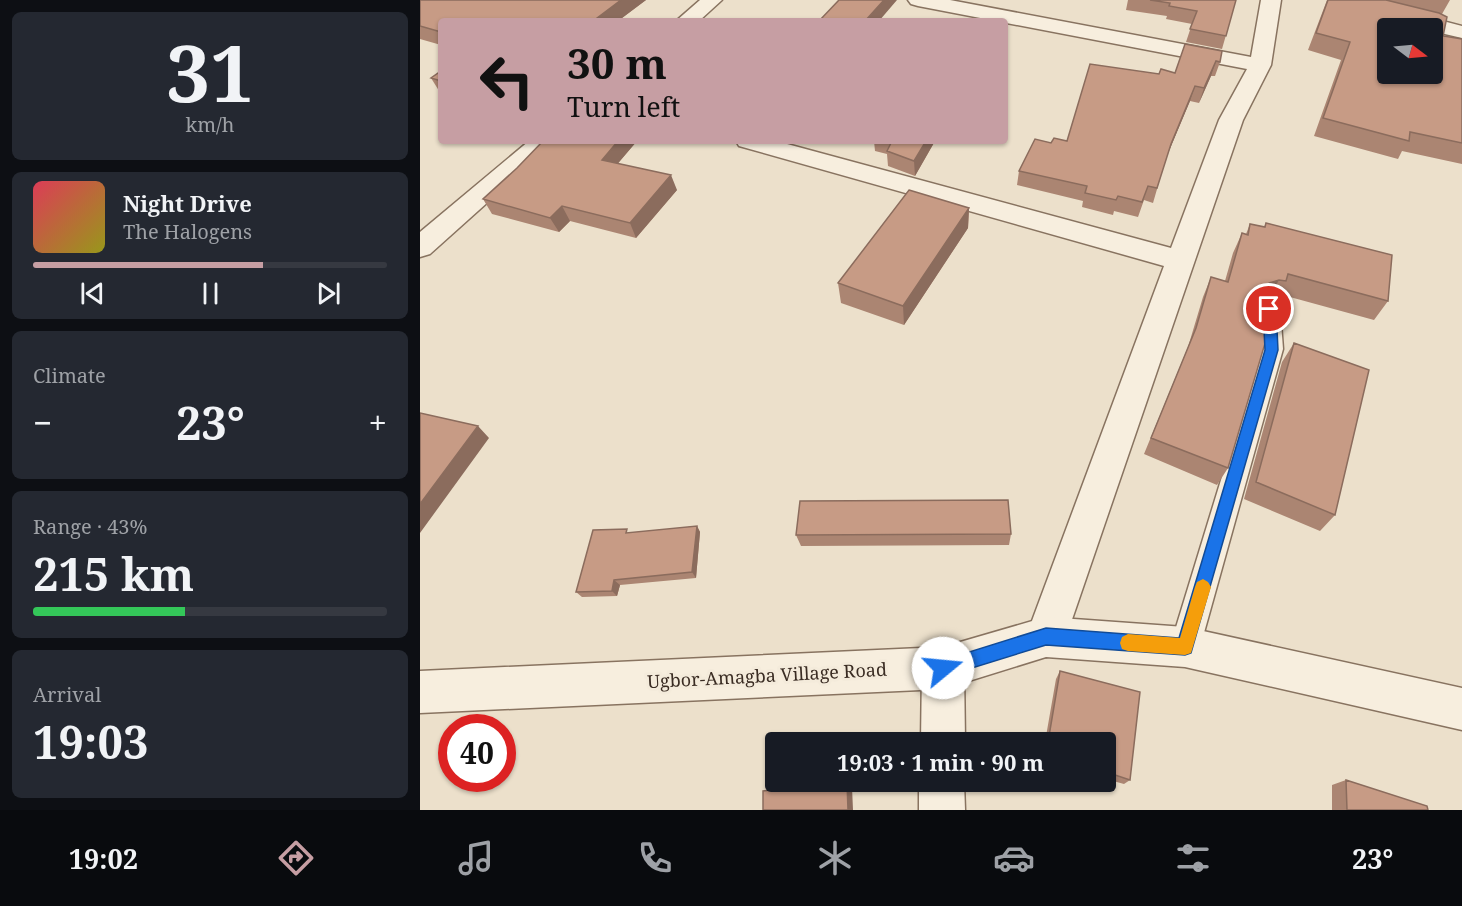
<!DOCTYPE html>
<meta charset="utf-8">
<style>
:root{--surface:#171b24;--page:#242831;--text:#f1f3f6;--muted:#9ea1a6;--line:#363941;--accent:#c69ea3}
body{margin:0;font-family:"Noto Serif",serif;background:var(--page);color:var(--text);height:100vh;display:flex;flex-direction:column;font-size:22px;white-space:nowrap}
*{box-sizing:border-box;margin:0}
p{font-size:20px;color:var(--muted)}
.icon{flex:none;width:33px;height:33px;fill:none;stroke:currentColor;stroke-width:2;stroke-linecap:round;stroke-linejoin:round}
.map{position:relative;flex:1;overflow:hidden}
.side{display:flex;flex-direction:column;gap:12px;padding:12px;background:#0d0f14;width:420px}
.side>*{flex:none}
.banner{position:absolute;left:18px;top:18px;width:570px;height:126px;border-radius:6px;box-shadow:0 2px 4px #0004;background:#c69ea3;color:#111;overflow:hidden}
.needle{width:39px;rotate:106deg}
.tools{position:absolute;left:957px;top:18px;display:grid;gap:12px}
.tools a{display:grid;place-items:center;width:66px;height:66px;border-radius:6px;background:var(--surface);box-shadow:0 2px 4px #0004;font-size:30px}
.speed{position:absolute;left:18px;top:714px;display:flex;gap:12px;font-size:30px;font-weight:700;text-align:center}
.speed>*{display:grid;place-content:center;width:78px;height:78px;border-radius:50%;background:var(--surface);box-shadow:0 2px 4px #0004;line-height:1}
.speed .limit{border:9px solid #d22;background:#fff;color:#111}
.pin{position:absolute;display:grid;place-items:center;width:51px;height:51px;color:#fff;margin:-26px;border:3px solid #fff;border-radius:50%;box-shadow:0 2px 6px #0007}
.me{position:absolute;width:66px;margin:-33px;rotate:73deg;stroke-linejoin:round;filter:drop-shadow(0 0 4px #0008)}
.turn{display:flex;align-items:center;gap:21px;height:126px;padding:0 30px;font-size:27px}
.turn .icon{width:78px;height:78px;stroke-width:2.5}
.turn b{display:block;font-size:42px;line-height:51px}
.big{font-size:45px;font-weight:700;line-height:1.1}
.side .card{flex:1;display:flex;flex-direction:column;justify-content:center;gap:9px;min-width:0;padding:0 21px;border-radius:9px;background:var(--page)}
.side .dial{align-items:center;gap:0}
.dial b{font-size:78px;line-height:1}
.song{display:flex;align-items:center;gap:18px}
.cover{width:72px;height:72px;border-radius:9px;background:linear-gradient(135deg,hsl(350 70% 55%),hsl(60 70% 35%))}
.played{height:6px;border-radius:3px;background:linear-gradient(90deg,var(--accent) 65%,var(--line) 65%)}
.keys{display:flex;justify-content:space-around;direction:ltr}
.heat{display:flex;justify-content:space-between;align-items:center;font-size:33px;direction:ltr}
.charge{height:9px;border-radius:4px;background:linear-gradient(90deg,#34c759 43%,var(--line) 0)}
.trip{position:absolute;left:345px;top:732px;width:351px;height:60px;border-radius:6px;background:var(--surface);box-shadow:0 2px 4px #0004;font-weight:700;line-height:60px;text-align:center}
.menu{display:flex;height:96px;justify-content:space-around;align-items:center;background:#090b0e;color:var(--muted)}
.menu .icon{width:42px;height:42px}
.menu .on{color:var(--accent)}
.menu b{font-size:27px;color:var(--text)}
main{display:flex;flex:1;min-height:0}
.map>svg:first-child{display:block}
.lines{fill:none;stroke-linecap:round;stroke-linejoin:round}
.service-casing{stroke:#887360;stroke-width:3}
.minor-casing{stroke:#887360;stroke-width:3}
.tertiary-casing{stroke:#887360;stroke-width:3}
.service{fill:#f7eede;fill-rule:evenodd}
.minor{fill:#f7eede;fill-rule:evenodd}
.tertiary{fill:#f7eede;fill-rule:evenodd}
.wall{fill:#ab8572}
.shaded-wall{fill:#8b6c5d}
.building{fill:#c79b85;stroke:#8b6c5d;stroke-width:1.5;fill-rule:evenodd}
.route{fill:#1a73e8;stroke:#114b97;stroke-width:1.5}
.slow{fill:#f59e0b}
.labels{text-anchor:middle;stroke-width:6;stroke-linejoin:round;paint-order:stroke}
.near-street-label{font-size:18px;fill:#3a2c23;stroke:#f4ebdb}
</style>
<main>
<section class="side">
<div class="card dial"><b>31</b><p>km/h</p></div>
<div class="card">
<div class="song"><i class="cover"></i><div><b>Night Drive</b><p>The Halogens</p></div></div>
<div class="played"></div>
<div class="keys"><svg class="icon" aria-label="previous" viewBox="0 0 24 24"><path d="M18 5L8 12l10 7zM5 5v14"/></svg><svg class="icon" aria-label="pause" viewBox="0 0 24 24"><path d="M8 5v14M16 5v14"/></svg><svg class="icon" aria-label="next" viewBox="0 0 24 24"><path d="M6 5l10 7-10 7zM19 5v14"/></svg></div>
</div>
<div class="card"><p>Climate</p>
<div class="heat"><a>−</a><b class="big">23°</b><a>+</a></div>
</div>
<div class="card"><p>Range · 43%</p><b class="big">215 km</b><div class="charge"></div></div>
<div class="card"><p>Arrival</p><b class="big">19:03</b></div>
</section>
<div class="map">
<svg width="1042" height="810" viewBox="0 0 1042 810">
<rect width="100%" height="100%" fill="#ece0cb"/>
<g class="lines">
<defs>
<path id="service" d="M 849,301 L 857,303 L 860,309 L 863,349 L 780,647 L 775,657 L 765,662 L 755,657 L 750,647 L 841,349 L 838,309 L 841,303 Z"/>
<path id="minor" d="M 280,0 L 302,0 L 279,21 L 256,21 Z
M 488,0 L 530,0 L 831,57 L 841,0 L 861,0 L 851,65 L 823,120 L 646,637 L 640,651 L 626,657 L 612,651 L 606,637 L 744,266 L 319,146 L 316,141 L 356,141 L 751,248 L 799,120 L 827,69 L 498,6 L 491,4 Z
M 910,0 L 943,0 L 1042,26 L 1042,38 L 1012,31 L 1012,28 L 1005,28 L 913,4 Z
M 109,141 L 136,141 L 10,254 L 0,257 L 0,232 Z
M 523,647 L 538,653 L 544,668 L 545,742 L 501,742 L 502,668 L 508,653 Z
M 499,782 L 544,782 L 545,810 L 499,810 Z"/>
<path id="tertiary" d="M 626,617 L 765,627 L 1042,688 L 1042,730 L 765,667 L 626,657 L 523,689 L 0,713 L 0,671 L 523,647 Z"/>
</defs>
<use href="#service" class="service-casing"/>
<use href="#minor" class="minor-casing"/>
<use href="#tertiary" class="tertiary-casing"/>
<use href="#service" class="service"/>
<use href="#minor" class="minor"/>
<use href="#tertiary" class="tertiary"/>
</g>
<path class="wall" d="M 0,0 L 226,0 L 198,21 L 21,21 L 21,45 L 0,39 Z
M 708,0 L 816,0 L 802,49 L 766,42 L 772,24 L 746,19 L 747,16 L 706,10 Z
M 907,0 L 1030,0 L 1022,14 L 1023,36 L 1042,39 L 1042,164 L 982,151 L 978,159 L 894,136 L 921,60 L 888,50 Z
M 765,44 L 800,62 L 795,76 L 791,76 L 779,103 L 770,101 L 746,158 L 733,203 L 724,200 L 718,217 L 694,211 L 693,215 L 662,207 L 663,201 L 597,185 L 599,171 L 631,143 L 647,141 L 739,74 L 755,73 Z
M 21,71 L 21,94 L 11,78 Z
M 123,141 L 217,141 L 198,163 L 257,190 L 216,238 L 150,221 L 139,232 L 72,214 L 63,199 L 97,168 Z
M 454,141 L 515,141 L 495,176 L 468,166 L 467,154 L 455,151 Z
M 549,208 L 548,228 L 484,325 L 421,303 L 418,283 Z
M 846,223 L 968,301 L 954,320 L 859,294 L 856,300 L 848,299 L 847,299 L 808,468 L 797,485 L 724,454 L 768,347 L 783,297 L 791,277 L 805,281 L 813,253 L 822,233 L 826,234 L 830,224 L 844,227 Z
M 874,343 L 915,515 L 900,531 L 824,499 L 862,362 Z
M 277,526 L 280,532 L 276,578 L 200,585 L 197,596 L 162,597 L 156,592 L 210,533 Z
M 591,534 L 589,545 L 381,546 L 376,535 Z
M 640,671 L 710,780 L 704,784 L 686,779 L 686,742 L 625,742 L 636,679 Z
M 926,780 L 1008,810 L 912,810 L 912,785 Z"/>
<path class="shaded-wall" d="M 201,0 L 226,0 L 198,21 L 173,21 Z
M 464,0 L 477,0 L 459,21 L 445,21 Z
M 796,61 L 791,76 L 779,103 L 784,88 Z
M 775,86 L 770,101 L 746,158 L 751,144 Z
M 198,141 L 217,141 L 189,174 L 182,160 Z
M 506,141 L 515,141 L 495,176 L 494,161 Z
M 251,175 L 257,190 L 216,238 L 210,223 Z
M 142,206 L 150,221 L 139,232 L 130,218 Z
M 549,208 L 548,228 L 484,325 L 483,306 Z
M 859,280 L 848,299 L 839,302 L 849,283 Z
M 58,426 L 69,438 L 0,533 L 0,504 Z
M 277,526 L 280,532 L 276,578 L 272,572 Z
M 194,580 L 200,585 L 197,596 L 192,591 Z
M 427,782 L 432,787 L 433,810 L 428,810 Z"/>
<path class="building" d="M 0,0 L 201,0 L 173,21 L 21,21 L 21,32 L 0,26 Z
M 419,0 L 464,0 L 445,21 L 399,21 Z
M 730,0 L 816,0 L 806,36 L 770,29 L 777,11 L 749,6 L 750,3 Z
M 908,0 L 966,0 L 1019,13 L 1027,17 L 1023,36 L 1042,39 L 1042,143 L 990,132 L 989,141 L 903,118 L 930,42 L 896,33 ZM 968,28 L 1012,28 L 1012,74 L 968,74 Z
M 765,44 L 802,51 L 800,62 L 796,61 L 784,88 L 775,86 L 751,144 L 737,188 L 728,186 L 722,202 L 698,196 L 696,200 L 665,193 L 667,186 L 599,171 L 615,139 L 631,143 L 634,138 L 647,141 L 670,64 L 739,74 L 741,69 L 755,73 Z
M 21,71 L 21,81 L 11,78 Z
M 123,141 L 198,141 L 182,160 L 251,175 L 210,223 L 142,206 L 130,218 L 63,199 L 97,168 Z
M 472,141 L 506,141 L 494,161 L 467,151 Z
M 489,190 L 549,208 L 483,306 L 418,283 Z
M 846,223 L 972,255 L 968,301 L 868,274 L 866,281 L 859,280 L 849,283 L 846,290 L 849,330 L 808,468 L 731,438 L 776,328 L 791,277 L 808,282 L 822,233 L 828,235 L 830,224 L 845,227 Z
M 874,343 L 949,370 L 915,515 L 836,482 Z
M 0,413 L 58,426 L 0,504 Z
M 588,500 L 591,534 L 376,535 L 380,501 Z
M 277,526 L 272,572 L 194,580 L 192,591 L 156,592 L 173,530 L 207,529 L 206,533 Z
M 640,671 L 720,692 L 710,780 L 686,772 L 686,742 L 628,742 Z
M 926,780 L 1007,806 L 1008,810 L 927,810 Z
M 420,782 L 427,782 L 428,810 L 343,810 L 343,791 Z"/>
<path class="route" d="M 849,305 L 856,309 L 858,350 L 771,653 L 765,655 L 626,645 L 523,677 L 517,674 L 514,668 L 517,662 L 626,628 L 759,638 L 845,350 L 843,309 Z"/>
<path class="slow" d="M 783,579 L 788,582 L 791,587 L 771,653 L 765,655 L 708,651 L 702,649 L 700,643 L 702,637 L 708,634 L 760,638 L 775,587 L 777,582 Z"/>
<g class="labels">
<g class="near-street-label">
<text transform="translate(347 676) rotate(-3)" y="6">Ugbor-Amagba Village Road</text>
</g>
</g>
</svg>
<div class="tools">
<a><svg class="needle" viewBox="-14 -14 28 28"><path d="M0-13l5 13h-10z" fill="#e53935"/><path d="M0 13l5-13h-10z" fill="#9ea1a6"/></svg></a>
</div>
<div class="speed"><div class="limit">40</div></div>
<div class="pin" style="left:849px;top:309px;background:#d93025"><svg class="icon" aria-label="arrive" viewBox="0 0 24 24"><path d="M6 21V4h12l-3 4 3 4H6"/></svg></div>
<svg class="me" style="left:523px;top:668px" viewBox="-20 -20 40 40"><circle r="19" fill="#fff"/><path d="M0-13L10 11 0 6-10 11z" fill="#1a73e8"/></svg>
<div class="trip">19:03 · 1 min · 90 m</div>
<div class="banner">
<div class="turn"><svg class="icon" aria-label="left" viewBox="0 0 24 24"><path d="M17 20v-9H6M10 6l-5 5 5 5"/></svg><div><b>30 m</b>Turn left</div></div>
</div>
</div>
</main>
<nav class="menu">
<b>19:02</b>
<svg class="icon on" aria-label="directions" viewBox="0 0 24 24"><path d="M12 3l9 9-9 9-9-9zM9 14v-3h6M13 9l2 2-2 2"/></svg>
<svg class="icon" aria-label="music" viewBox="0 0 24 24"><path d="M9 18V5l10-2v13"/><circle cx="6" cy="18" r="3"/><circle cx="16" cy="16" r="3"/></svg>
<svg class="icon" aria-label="phone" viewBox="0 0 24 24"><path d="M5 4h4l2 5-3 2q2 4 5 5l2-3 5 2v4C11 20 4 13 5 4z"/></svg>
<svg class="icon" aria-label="climate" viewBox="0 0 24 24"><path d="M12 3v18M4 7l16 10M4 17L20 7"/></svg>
<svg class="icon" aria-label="car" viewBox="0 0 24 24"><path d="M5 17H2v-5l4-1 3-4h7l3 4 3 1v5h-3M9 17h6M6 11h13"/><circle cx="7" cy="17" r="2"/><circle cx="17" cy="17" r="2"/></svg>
<svg class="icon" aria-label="filters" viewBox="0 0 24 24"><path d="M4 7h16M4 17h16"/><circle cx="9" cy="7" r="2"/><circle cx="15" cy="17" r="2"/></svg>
<b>23°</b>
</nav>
